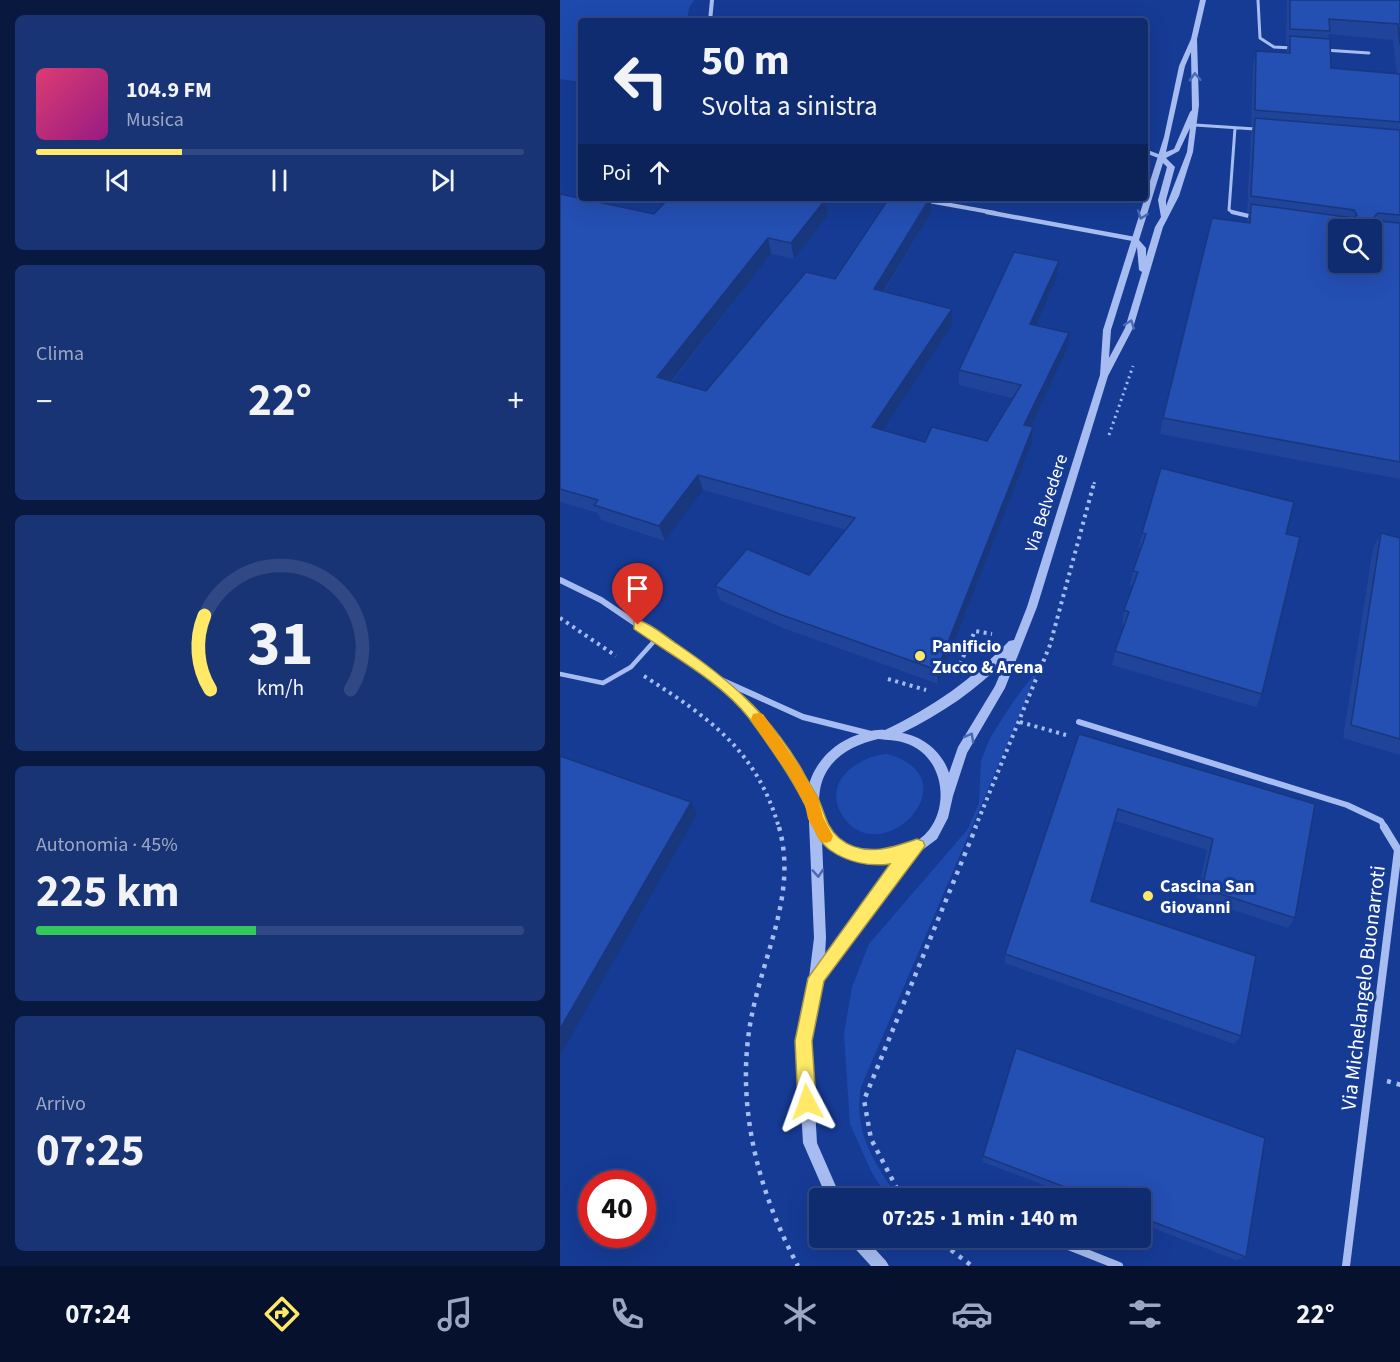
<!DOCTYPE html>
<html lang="it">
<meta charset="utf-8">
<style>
:root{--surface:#102c70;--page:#193475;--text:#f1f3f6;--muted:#9ca7c3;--line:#304883;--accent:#ffe967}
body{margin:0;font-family:"Source Sans 3",sans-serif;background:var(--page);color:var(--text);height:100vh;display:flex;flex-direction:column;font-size:22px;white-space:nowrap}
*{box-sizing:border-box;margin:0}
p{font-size:20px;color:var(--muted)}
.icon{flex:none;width:33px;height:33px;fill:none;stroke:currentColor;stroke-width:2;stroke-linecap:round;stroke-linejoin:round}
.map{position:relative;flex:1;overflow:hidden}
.details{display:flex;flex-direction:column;gap:15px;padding:15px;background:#09183e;width:560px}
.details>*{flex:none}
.banner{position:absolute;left:18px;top:18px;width:570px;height:183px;border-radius:6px;box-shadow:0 6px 24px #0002,0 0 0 2px var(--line);background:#102c70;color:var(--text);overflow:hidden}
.controls{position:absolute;left:768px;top:219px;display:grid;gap:12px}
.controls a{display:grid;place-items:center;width:54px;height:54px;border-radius:6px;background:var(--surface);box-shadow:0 6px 24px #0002,0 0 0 2px var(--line);font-size:30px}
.speed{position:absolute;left:18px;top:1170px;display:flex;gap:12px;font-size:30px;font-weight:700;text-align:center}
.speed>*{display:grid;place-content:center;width:78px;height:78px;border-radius:50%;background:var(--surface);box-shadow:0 6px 24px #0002,0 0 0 2px var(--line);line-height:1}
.speed .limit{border:9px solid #d22;background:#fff;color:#111}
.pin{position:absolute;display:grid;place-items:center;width:51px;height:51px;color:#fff;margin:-62px -26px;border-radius:50% 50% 50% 0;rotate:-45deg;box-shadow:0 0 6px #0007}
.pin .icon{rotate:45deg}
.me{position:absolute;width:66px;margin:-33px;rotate:356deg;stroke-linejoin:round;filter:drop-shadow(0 0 4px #0008)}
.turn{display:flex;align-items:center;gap:21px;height:126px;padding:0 24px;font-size:27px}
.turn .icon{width:78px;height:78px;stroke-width:2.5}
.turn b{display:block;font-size:42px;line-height:51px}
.then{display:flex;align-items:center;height:57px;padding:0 24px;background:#0003;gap:12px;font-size:22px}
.big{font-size:45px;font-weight:700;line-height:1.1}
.details .tile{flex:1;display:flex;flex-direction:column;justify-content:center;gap:9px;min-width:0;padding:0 21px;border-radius:9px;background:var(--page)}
.details .dial{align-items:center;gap:0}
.dial svg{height:156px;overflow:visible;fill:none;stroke:var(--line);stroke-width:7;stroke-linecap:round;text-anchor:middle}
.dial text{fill:var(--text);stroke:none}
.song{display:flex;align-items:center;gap:18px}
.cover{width:72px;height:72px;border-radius:9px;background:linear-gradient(135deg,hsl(340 70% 55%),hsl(310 70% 35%))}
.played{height:6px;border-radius:3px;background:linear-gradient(90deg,var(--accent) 30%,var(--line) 30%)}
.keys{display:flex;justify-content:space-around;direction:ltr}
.heat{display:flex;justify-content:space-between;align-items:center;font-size:33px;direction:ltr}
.charge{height:9px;border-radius:4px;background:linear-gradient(90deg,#34c759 45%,var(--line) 0)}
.trip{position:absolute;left:249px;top:1188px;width:342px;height:60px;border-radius:6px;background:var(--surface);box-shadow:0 6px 24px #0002,0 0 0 2px var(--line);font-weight:700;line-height:60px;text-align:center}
.tab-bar{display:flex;height:96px;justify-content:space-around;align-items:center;background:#06122d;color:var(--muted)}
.tab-bar .icon{width:42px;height:42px}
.tab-bar .current{color:var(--accent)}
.tab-bar b{font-size:27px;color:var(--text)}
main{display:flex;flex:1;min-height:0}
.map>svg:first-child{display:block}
.green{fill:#1e4aae}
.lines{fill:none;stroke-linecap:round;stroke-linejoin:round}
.path-far2{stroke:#a7bdf1;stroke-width:3;stroke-dasharray:2 4;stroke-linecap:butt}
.path-far1{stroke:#a7bdf1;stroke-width:4;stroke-dasharray:3 4.5;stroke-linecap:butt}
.path{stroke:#a7bdf1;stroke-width:4.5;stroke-dasharray:4 6;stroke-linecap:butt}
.service-far2{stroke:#a7bdf1;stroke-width:3}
.service-far1{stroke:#a7bdf1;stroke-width:4}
.service{stroke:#a7bdf1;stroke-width:4.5}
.minor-far3{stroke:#a7bdf1;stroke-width:4}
.minor-far2{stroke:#a7bdf1;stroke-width:4.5}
.minor-far1{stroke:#a7bdf1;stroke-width:6}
.minor{stroke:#a7bdf1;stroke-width:8}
.tertiary{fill:#a7bdf1;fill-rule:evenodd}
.wall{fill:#1f449a;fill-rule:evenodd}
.shaded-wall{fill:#19377d}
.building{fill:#244fb3;stroke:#19377d;stroke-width:1.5;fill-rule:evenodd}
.oneway{stroke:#4968b5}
.route{fill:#ffe967;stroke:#a69743;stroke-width:1.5}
.slow{fill:#f59e0b}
.poi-dot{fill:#ffe967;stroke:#163b95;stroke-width:2}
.labels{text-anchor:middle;stroke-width:6;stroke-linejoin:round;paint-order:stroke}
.street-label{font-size:18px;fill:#fff;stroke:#163b95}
.poi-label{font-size:18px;font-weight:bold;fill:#fff;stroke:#163b95;text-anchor:start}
.near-street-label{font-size:21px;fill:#fff;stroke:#163b95}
</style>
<main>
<section class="details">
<div class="tile">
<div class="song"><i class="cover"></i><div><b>104.9 FM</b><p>Musica</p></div></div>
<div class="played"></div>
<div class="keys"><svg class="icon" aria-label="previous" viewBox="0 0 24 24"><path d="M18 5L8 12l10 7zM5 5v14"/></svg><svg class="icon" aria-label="pause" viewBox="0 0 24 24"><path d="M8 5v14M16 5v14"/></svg><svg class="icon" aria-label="next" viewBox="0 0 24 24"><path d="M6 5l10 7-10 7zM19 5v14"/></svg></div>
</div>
<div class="tile"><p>Clima</p>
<div class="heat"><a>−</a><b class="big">22°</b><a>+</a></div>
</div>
<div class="tile dial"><svg viewBox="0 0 100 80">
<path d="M14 69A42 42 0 1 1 86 69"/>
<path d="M14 69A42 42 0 0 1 11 31" stroke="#ffe967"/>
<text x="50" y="56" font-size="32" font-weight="700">31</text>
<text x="50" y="72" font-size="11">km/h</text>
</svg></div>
<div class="tile"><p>Autonomia · 45%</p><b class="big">225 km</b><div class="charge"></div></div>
<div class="tile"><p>Arrivo</p><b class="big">07:25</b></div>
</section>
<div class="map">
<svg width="841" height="1266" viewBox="0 0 841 1266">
<rect width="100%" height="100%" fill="#163b95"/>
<path class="green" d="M 0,0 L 134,0 L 129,8 L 127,21 L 21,21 L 21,82 L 0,79 Z
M 481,665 L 301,1087 C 293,1133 314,1161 338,1198 L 328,1198 L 312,1173 L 290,1124 L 284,1034 L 292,987 L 309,944 L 408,829 L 419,803 L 421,761 L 430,738 L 453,702 Z
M 327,754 C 415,778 320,875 282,815 C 262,782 298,756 327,754 Z"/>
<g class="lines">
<path class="path-far2" d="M 549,435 L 573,366
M 534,484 L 535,480"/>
<path class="path-far1" d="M 0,618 L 56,656
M 400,664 L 415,631 L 432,634
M 84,676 C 149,718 197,750 219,828
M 328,679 L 366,690
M 460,722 L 506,735
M 415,828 L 490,645 L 534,483"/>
<path class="path" d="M 219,827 C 236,888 209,942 195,1001 C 172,1092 195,1186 238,1266
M 827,1081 L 841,1085
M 342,1198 L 311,1139 L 304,1100 L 416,827
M 375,1238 L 412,1266"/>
<path class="service-far2" d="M 698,0 L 700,38 L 714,47 L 732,48
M 764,50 L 809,53
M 635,125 L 695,129
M 675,128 L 669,210 L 675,213"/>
<path class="service-far1" d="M 672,212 L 693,217"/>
<path class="service" d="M 0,674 L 43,683 L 71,667 L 97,638"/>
<path class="minor-far3" d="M 150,21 L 152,0
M 585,151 L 601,157
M 352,198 L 435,213"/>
<path class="minor-far2" d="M 427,212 L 574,239"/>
<path class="minor-far1" d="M 0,580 L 41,600 L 155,677 L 193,712 L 251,800
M 161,680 L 243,717 L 311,734
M 519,722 L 787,805 L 821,821 L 825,828"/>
<path class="minor" d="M 506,1245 L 559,1266
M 786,1266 L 838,850 L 824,827"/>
<path class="tertiary" d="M 640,0 L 646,0 L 637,39 L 639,105 L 633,152 L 619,196 L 603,227 L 573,328 L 548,376 L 477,607 L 445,688 L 407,753 L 393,796 L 388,818 L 377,839 L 357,854 L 262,979 L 251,1041 L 257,1143 L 281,1198 L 267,1198 L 243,1143 L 237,1041 L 249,978 L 254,938 L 249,822 C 250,813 246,804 247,794 C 251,766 271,744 297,735 C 306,732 315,729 325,730 C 373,707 413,679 449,641 L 454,640 L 467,607 L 540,375 L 543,330 L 604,137 L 619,66 L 631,39 ZM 631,52 L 632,110 L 630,112 L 614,149 L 606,152 L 625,66 ZM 630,128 L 627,152 L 606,206 L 606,200 L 615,167 L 606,158 L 619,151 ZM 603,163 L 607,167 L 598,200 L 601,217 L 595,227 L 586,257 L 586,248 L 579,240 ZM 577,247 L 579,270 L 582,272 L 565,328 L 549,358 L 551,330 ZM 447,658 L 435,686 L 398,747 L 389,773 C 383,753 363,736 342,733 C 381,714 417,690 447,658 ZM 318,739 C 327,740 337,740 345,743 C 381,754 391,801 369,830 C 344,861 287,859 265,825 C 259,814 258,802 260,790 C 265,760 291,745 318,739 ZM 262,840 C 283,862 310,867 338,859 L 265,955 L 266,938 Z
M 288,1238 L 305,1238 L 326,1261 L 329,1266 L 311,1266 L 290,1243 Z"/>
</g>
<path class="wall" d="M 727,0 L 840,0 L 840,479 L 600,434 L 603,418 L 687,223 L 689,212 L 687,212 L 691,133 L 693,126 L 691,126 L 693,66 L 696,51 L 726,53 L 728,44 L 726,44 ZM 769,34 L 833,40 L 837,74 L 771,68 L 768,39 Z
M 0,194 L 94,214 L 266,199 L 268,215 L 234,259 L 211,254 L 112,382 L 146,391 L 371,198 L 371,213 L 324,292 L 392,325 L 322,430 L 365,442 L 427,441 L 452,398 L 399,385 L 399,370 L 497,277 L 476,326 L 507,349 L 470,427 L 473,427 L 472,443 L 378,684 L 223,628 L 160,600 L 155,586 L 249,575 L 286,530 L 143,490 L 105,541 L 41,520 L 38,513 L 0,502 Z
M 582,533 L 726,534 L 702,694 L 696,707 L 552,665 L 555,651 L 564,625 L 562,625 L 564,610 L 573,586 L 570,585 L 573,571 L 581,548 L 579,548 Z
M 821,533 L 840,538 L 840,755 L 783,738 L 813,548 Z
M 519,734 L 755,804 L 735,918 L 728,928 L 636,898 L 647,850 L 555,821 L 531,901 L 681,1036 L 674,1044 L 445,963 L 445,954 Z
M 456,1048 L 705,1138 L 686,1257 L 676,1260 L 580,1223 L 580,1198 L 518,1198 L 423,1162 L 423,1156 Z"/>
<path class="shaded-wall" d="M 371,198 L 371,213 L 315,305 L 314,289 Z
M 266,199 L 268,215 L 234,259 L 231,243 Z
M 208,238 L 211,254 L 102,393 L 97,377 Z
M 499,261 L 497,277 L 470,340 L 470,324 Z
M 392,309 L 392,325 L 314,443 L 312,427 Z
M 509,333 L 507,349 L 464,441 L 464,425 Z
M 473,427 L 472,443 L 378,684 L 377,670 Z
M 138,475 L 143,490 L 105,541 L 99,526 Z
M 131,802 L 137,814 L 0,1056 L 0,1029 Z"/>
<path class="building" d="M 730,0 L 840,0 L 840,45 L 838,24 L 769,19 L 770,31 L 730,29 Z
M 730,36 L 770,39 L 771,68 L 840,74 L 840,122 L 695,110 L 696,51 L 730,53 Z
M 695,118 L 840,130 L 840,215 L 818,213 L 814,217 L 817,221 L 840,223 L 840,462 L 603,418 L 652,218 L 690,223 L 691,204 L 793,218 L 797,215 L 794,210 L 691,196 ZM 778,230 L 812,230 L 812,262 L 778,262 Z
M 0,194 L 94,214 L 109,198 L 260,198 L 266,199 L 231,243 L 208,238 L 97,377 L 146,391 L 246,272 L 275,279 L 329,198 L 370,198 L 314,289 L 392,309 L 312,427 L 365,442 L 372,427 L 427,441 L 461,385 L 399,370 L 454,252 L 499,261 L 470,324 L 509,333 L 464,425 L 473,427 L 377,670 L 219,614 L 155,586 L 187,549 L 249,575 L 295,518 L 138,475 L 99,526 L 34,505 L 38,500 L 0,489 Z
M 601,468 L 734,502 L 726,534 L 740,537 L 702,694 L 555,651 L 569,612 L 564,610 L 578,572 L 573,571 L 586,534 L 582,533 Z
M 821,533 L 840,538 L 840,739 L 791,725 Z
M 519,734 L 755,804 L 735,918 L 642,888 L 653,839 L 558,809 L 531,901 L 696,956 L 681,1036 L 445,954 Z
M 0,756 L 131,802 L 0,1029 Z
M 456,1048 L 705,1138 L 686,1257 L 580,1217 L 580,1198 L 534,1198 L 423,1156 Z"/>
<defs><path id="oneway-chevron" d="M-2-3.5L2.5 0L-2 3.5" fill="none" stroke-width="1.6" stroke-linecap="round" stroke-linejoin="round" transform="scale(1.5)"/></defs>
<g class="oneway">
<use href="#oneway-chevron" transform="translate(635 77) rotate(-92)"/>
<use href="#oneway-chevron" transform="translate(582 215) rotate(110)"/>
<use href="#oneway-chevron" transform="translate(570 324) rotate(-70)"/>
<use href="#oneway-chevron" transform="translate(410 737) rotate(-61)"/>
<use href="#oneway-chevron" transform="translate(258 873) rotate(86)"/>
</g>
<path class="route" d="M 78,620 C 92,624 105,636 117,644 C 170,680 210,715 242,770 C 247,780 253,789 258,798 C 265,813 266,827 279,838 C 303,858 332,848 357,839 L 363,841 L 365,846 L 264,981 L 252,1041 L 256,1102 L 254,1108 L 247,1111 L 241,1108 L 238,1102 L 235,1041 L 248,978 L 330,864 C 309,867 287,862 270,850 C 253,837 253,819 244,803 C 229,773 209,745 189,718 C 160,681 112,656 74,629 L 74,621 Z"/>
<path class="slow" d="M 198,713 L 203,714 L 239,766 L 258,798 L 263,817 L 273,836 L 271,841 L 266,843 L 260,841 L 248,819 L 245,805 L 229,775 L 193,723 L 191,719 L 193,714 Z"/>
<g class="poi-dot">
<circle cx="360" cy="656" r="6"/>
<circle cx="588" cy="896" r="6"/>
</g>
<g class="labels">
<g class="street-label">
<text transform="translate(486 503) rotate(-72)" y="6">Via Belvedere</text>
</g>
<g class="poi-label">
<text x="372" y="652">Panificio<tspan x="372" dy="21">Zucco &amp; Arena</tspan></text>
<text x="600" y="892">Cascina San<tspan x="600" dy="21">Giovanni</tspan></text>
</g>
<g class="near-street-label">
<text transform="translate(803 988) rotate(-83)" y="7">Via Michelangelo Buonarroti</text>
</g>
</g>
</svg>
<div class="controls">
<a><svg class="icon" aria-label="search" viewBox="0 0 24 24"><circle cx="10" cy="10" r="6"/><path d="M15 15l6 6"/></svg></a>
</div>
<div class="speed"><div class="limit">40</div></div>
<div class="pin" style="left:78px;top:625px;background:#d93025"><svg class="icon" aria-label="arrive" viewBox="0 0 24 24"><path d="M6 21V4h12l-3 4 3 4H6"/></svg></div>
<svg class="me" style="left:247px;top:1102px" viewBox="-20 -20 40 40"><path d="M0-17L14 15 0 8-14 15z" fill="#ffe967" stroke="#fff" stroke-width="4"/></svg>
<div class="trip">07:25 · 1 min · 140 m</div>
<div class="banner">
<div class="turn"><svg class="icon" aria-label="left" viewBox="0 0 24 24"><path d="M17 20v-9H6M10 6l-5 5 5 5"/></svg><div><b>50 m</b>Svolta a sinistra</div></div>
<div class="then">Poi<svg class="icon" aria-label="ahead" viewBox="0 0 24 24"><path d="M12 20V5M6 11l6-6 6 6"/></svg></div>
</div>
</div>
</main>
<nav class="tab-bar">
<b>07:24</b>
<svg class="icon current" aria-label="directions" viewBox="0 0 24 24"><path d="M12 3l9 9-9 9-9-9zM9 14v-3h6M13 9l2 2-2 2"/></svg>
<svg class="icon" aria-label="music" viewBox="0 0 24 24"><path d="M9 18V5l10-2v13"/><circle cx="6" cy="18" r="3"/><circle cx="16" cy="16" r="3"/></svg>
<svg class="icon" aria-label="phone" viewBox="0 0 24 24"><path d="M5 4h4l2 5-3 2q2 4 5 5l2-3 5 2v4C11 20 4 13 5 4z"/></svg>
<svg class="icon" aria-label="climate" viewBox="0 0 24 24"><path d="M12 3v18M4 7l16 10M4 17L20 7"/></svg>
<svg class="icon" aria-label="car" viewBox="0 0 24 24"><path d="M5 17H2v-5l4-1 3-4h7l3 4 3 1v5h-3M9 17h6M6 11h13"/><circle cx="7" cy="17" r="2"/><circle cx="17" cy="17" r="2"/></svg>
<svg class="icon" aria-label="filters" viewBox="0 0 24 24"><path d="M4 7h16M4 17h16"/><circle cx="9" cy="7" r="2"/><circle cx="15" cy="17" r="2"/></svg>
<b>22°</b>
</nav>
